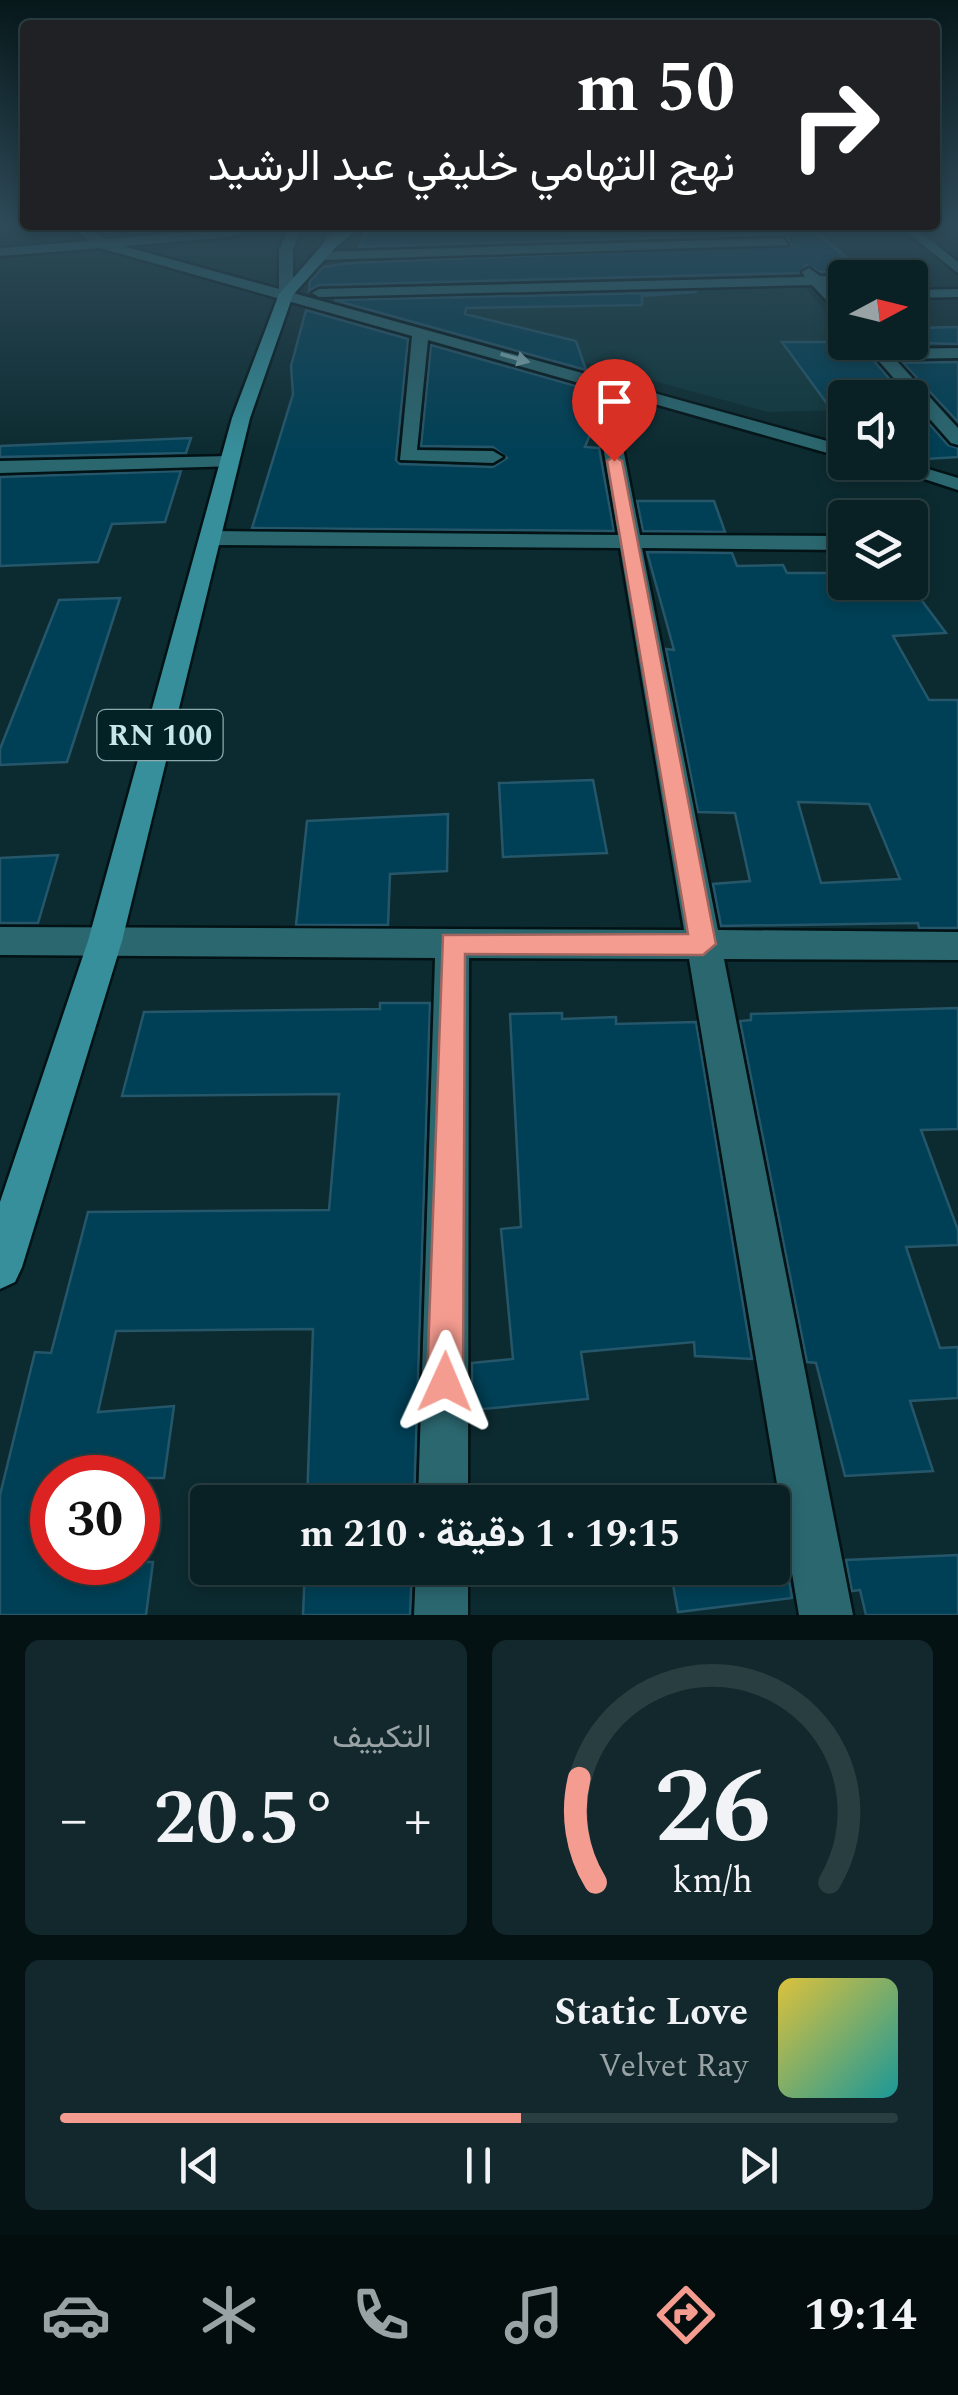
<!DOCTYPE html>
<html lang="ar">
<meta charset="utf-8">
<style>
:root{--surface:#092024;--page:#12282c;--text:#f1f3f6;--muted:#99a3a6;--line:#293e41;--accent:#f59c90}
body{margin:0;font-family:Spectral,Vazirmatn,serif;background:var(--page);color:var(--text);direction:rtl;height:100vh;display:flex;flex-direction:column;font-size:38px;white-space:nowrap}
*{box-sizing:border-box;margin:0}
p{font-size:32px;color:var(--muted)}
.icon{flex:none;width:55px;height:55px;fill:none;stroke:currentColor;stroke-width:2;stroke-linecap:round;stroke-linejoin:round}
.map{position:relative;height:1615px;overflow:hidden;direction:ltr}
.drawer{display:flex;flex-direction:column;gap:25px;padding:25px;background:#051214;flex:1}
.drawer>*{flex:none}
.banner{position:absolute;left:20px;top:20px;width:920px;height:210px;border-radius:10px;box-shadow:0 5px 15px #0003,0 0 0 2px var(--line);direction:rtl;background:#202124;color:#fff;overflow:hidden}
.needle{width:65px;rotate:83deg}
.tools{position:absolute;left:828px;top:260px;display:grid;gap:20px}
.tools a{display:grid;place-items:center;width:100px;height:100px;border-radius:10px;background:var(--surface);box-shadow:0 5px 15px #0003,0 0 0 2px var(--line);font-size:50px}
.speed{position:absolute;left:30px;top:1455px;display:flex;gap:20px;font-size:50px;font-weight:700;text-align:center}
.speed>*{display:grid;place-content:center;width:130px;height:130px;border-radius:50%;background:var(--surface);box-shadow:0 5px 15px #0003,0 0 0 2px var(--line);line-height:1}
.speed .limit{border:15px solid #d22;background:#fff;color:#111}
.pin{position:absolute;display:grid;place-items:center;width:85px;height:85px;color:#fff;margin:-102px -42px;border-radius:50% 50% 50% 0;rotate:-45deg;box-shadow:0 0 10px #0007}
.pin .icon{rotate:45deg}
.me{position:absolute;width:110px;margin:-55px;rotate:1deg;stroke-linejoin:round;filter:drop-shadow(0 0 8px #0008)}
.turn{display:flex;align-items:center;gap:35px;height:210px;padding:0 40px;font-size:45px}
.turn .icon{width:130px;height:130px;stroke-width:2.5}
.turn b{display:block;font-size:70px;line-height:85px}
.big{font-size:75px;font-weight:700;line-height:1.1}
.drawer .widget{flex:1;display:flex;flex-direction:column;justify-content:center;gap:15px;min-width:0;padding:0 35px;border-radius:15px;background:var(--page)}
.drawer .dial{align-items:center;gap:0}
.dial svg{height:260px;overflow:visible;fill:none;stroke:var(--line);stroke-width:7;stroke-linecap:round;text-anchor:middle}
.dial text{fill:var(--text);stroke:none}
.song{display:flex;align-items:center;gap:30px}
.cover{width:120px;height:120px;border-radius:15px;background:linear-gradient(135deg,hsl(50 70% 55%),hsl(180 70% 35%))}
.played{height:10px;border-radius:5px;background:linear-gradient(90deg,var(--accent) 55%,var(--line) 55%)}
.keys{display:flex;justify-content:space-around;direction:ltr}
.heat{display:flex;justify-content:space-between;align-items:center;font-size:55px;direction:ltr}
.drawer .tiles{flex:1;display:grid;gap:25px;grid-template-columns:1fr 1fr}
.widget:last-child{grid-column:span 2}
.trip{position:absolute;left:190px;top:1485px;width:600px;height:100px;border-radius:10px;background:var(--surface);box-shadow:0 5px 15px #0003,0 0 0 2px var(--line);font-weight:700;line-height:100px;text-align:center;direction:rtl}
.menu{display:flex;height:160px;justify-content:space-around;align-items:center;background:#040d0e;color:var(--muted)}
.menu .icon{width:70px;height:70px}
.menu .on{color:var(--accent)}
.menu b{font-size:45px;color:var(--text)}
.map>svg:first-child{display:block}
.built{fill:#10373c}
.building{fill:#004056;stroke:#25566a;stroke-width:2.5;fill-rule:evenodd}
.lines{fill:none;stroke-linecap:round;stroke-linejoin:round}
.minor-casing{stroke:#021215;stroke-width:5}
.major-casing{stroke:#021215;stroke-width:5}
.minor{fill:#2b676f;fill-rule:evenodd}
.major{fill:#368f9b;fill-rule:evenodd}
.oneway{fill:#89b3b9}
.route{fill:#f59c90;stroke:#9f655e;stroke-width:2.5}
.labels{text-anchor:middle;stroke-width:10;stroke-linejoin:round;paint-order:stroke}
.shield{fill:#022226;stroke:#8daaaf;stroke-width:2.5}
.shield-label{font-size:30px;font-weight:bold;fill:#c8e5ea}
</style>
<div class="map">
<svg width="958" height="1615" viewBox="0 0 958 1615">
<rect width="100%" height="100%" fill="#0c2b30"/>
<path class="built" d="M 802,284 L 845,334 L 845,410 L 768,412 L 434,321 L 436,292 Z"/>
<path class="building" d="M 370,226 L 810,226 L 859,269 L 821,272 L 807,265 L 799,273 L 319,285 L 309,291 L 310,281 L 323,267 L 350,263 L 792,245 L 783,234 L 359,247 Z
M 697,292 L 642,296 L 642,305 L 466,308 L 465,314 L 576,341 L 586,370 L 334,300 Z
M 306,310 L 408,339 L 396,460 L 400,464 L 493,467 L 507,458 L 493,447 L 421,446 L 431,345 L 590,390 L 595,422 L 585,447 L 599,448 L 614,531 L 252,528 L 293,394 L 291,366 Z
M 958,327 L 958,344 L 884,342 L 910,342 L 910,328 Z
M 782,342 L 858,342 L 906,398 L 845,398 L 845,420 L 839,420 Z
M 958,362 L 958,422 L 903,363 Z
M 910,402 L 948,445 L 958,448 L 958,457 L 910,460 Z
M 191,438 L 186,453 L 0,457 L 0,446 Z
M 181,471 L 165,522 L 112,524 L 98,562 L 0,566 L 0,477 Z
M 637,501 L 714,501 L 725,532 L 643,531 Z
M 647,552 L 732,553 L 737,566 L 783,565 L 787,573 L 845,573 L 845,582 L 908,582 L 946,633 L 893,636 L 929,700 L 958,700 L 958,928 L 919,928 L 918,923 L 721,926 L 713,884 L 750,881 L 735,813 L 698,812 L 666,649 L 674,650 ZM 798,802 L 869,804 L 900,879 L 821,883 Z
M 120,598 L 67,762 L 0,765 L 0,749 L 59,600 Z
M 593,780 L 607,853 L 503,857 L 499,783 Z
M 448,814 L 447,871 L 390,874 L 388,925 L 296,925 L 307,821 Z
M 58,855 L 38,923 L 0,923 L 0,858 Z
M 380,1003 L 430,1003 L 414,1502 L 307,1502 L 313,1329 L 116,1331 L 98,1412 L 174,1406 L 164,1478 L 52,1478 L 52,1562 L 153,1562 L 146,1615 L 0,1615 L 0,1495 L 35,1352 L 51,1353 L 88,1212 L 329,1210 L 339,1094 L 122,1096 L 144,1012 L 380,1009 Z
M 958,1008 L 958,1129 L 921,1130 L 958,1230 L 958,1245 L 906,1247 L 940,1348 L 958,1347 L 958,1398 L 910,1401 L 933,1471 L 845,1476 L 816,1363 L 807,1362 L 740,1021 L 751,1020 L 751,1014 Z
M 562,1013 L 562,1019 L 616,1017 L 616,1024 L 696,1022 L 752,1359 L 695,1356 L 694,1342 L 581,1352 L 588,1399 L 472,1410 L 472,1363 L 513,1359 L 501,1229 L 521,1227 L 510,1014 Z
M 774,1487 L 792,1598 L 678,1612 L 670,1568 L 772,1568 L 772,1502 L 658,1500 Z
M 958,1555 L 958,1615 L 866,1615 L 860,1590 L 852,1591 L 846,1560 Z
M 305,1568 L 412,1568 L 410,1615 L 303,1615 Z"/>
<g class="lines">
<defs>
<path id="minor" d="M 70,226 L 85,226 L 105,239 L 265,226 L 229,237 L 123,246 L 279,289 L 279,250 L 289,226 L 302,226 L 293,250 L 293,293 L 845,446 L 845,458 L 612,392 L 640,535 L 845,536 L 845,550 L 642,548 L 718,930 L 958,932 L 958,960 L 724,959 L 853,1615 L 799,1615 L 689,959 L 469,958 L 468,1502 L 418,1502 L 435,958 L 0,955 L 0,927 L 684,930 L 620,548 L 212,545 L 201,538 L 212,531 L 618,535 L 593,387 L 428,340 L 417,450 L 493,451 L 503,457 L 493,463 L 400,460 L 412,336 L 100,248 L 0,256 L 0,248 L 89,241 Z
M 329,226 L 342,226 L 336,246 L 329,250 L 322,246 Z
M 899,226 L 913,226 L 958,262 L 958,273 Z
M 783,238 L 788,245 L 320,260 L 313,256 L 320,252 Z
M 809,268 L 820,276 L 850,277 L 845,278 L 845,284 L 828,285 L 845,305 L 845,320 L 812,285 L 319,297 L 312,293 L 319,289 L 805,277 L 802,272 Z
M 958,289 L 958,297 L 910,298 L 910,290 Z
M 862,342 L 879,342 L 885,349 L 958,348 L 958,358 L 895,359 L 958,428 L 958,445 L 951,443 Z
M 230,456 L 237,458 L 237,466 L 0,473 L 0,461 Z
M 872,462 L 905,462 L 958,478 L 958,490 Z
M 416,1568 L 468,1568 L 468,1615 L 414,1615 Z"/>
<path id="major" d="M 347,226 L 361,226 L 334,249 L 293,295 L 250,418 L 122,941 L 22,1267 L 15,1282 L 0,1289 L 0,1202 L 88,941 L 232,418 L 279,294 L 324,243 Z"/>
</defs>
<use href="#minor" class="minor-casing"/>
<use href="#major" class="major-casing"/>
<use href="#minor" class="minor"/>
<use href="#major" class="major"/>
</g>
<defs><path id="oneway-solid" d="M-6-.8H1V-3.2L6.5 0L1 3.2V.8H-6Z" transform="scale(2.5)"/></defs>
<use class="oneway" href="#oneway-solid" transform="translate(515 358) rotate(16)"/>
<linearGradient id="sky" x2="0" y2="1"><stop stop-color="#07181a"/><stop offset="0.5" stop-color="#2e4a59"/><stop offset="1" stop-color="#2e4a59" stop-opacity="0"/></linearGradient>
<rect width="958" height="452" fill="url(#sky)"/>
<path class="route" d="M 614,456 L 622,461 L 716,944 L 703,955 L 465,954 L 463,1382 L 457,1395 L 445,1400 L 432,1395 L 427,1382 L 443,935 L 688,934 L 607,461 Z"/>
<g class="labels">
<rect class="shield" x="97.5" y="710" width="125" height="50" rx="8"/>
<g class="shield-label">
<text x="160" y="745">RN 100</text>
</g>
</g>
</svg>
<div class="tools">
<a><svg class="needle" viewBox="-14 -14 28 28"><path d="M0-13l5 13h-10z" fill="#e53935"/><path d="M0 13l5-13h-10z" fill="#99a3a6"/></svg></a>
<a><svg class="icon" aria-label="sound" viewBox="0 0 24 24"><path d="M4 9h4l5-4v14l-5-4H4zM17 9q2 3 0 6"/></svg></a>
<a><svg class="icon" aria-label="layers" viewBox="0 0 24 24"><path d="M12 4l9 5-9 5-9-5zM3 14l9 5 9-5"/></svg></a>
</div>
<div class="speed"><div class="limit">30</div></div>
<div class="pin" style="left:614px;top:461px;background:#d93025"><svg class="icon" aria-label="arrive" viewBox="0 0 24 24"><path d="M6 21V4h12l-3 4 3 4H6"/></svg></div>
<svg class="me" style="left:445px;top:1382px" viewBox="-20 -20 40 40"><path d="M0-17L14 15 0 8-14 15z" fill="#f59c90" stroke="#fff" stroke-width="4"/></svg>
<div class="trip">19:15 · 1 دقيقة · 210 m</div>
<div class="banner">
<div class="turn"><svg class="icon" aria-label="right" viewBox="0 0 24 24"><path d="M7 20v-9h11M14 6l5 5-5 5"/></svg><div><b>50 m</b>نهج التهامي خليفي عبد الرشيد</div></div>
</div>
</div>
<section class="drawer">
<div class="tiles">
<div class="widget dial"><svg viewBox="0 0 100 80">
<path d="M14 69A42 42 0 1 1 86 69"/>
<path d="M14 69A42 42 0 0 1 9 37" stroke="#f59c90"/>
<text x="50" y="56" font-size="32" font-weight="700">26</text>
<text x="50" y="72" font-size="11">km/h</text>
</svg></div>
<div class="widget"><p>التكييف</p>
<div class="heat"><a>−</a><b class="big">20.5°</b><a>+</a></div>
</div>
<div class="widget">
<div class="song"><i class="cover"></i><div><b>Static Love</b><p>Velvet Ray</p></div></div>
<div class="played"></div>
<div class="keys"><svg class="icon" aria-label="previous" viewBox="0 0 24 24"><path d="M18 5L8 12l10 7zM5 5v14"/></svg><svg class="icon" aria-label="pause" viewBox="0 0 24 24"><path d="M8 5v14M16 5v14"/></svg><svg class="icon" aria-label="next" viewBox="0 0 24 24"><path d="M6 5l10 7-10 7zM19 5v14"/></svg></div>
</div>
</div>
</section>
<nav class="menu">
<b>19:14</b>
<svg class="icon on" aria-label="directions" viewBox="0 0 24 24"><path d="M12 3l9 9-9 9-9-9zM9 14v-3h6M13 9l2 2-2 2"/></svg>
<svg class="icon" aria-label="music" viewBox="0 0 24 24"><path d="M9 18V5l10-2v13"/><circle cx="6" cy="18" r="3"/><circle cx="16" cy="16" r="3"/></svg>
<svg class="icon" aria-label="phone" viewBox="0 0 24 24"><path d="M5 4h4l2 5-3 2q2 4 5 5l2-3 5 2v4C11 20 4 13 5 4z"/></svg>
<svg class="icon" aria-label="climate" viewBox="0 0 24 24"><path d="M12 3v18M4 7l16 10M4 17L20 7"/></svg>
<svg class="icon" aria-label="car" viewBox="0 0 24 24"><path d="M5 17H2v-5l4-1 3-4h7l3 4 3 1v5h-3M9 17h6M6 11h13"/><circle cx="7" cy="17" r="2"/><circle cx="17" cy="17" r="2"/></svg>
</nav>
